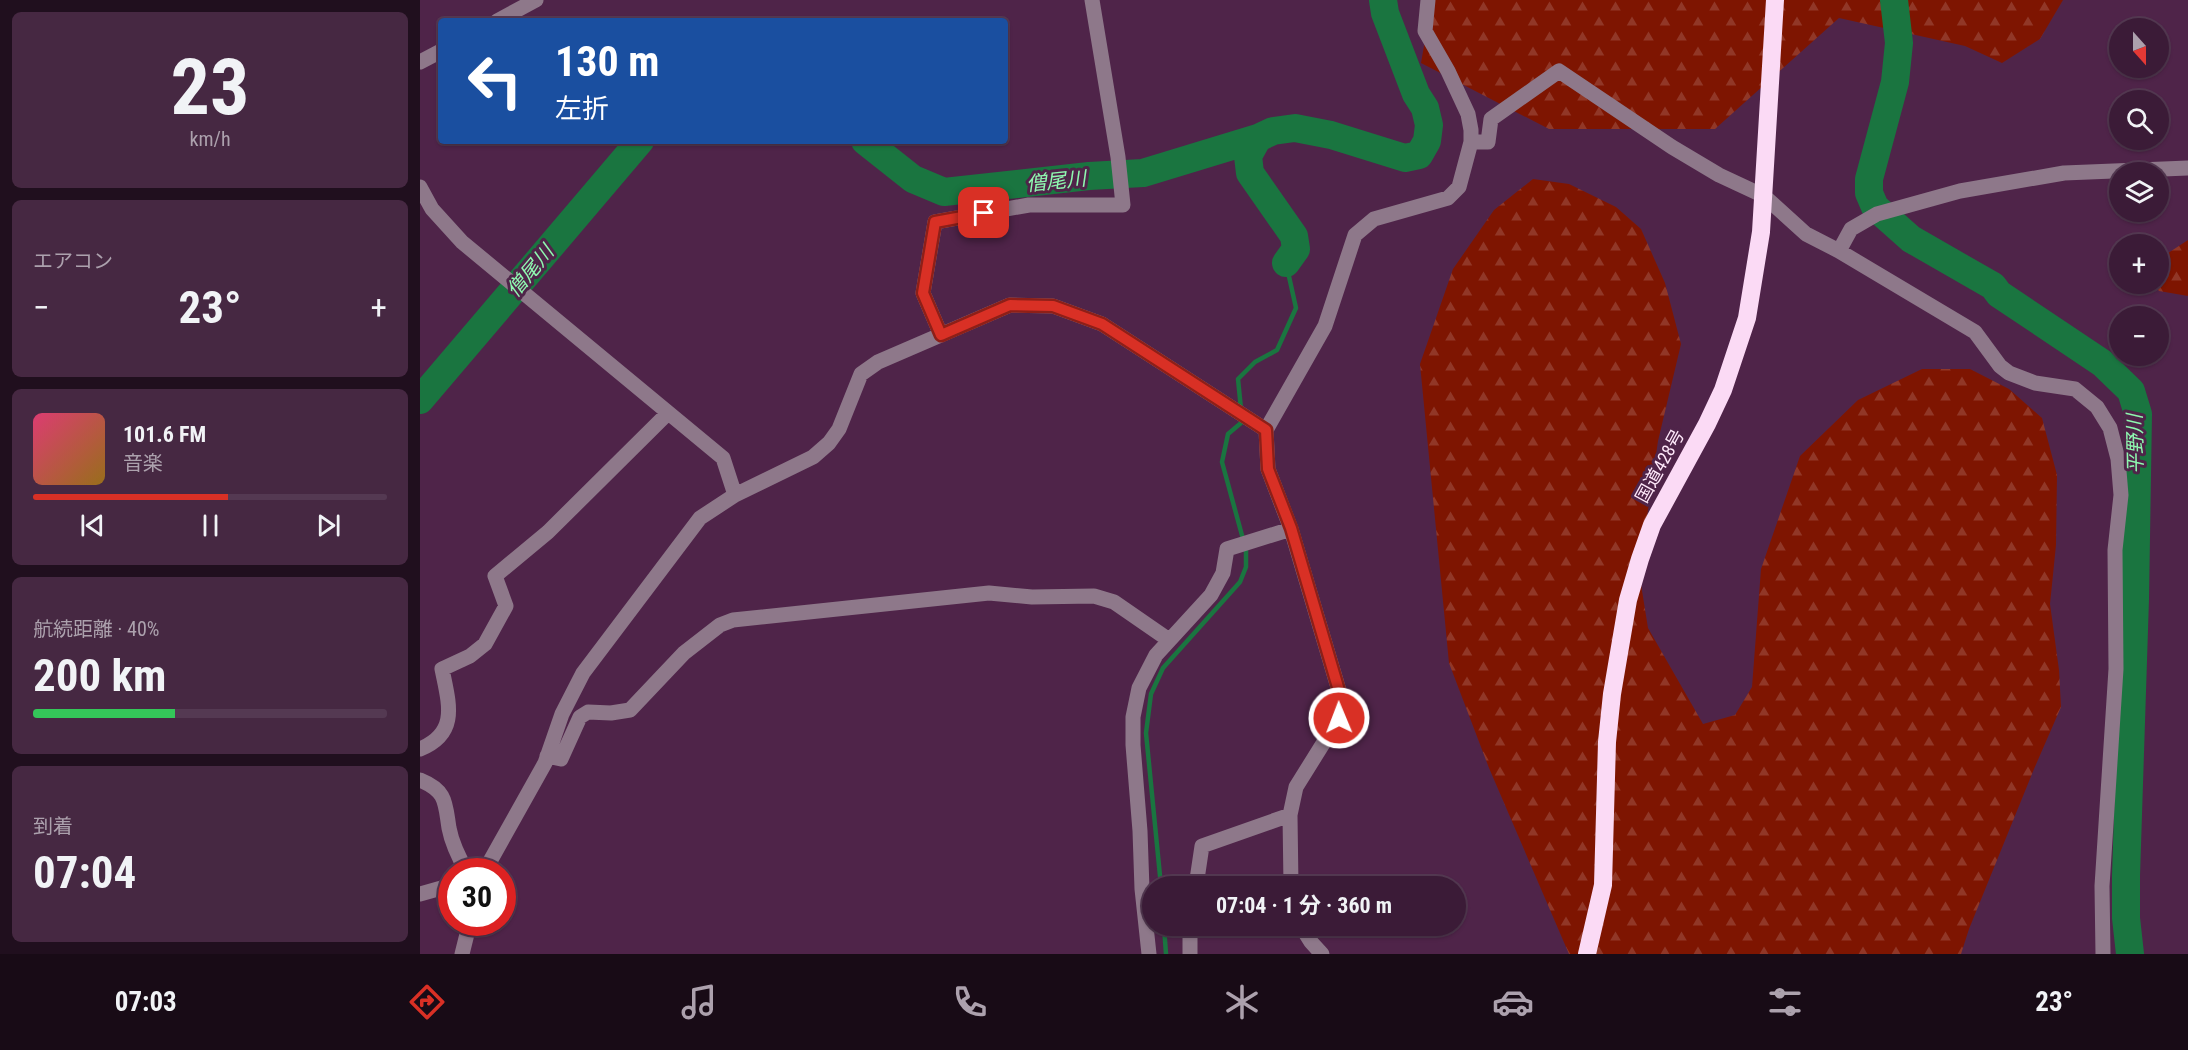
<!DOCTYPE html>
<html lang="ja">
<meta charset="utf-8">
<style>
:root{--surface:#3b1b37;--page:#462842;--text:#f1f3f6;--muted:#aca1ad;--line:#543952;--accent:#d93025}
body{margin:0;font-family:"Roboto Condensed","Noto Sans JP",sans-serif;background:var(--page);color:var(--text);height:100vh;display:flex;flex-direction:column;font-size:22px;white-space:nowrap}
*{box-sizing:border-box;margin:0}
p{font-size:20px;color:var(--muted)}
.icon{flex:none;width:33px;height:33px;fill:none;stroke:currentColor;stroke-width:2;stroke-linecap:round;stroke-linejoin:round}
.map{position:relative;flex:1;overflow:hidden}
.side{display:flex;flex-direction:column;gap:12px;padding:12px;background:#200f1e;width:420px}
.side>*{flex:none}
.guide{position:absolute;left:18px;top:18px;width:570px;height:126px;border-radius:6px;box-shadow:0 2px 4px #0004,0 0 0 2px var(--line);background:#1a4fa0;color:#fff;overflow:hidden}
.needle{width:39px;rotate:159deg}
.controls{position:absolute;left:1689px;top:18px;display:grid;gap:12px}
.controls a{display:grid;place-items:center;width:60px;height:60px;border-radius:50%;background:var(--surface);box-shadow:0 2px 4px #0004,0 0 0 2px var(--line);font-size:30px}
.speed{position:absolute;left:18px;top:858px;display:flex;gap:12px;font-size:30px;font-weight:700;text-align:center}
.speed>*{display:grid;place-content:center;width:78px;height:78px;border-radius:50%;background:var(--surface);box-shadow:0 2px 4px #0004,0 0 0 2px var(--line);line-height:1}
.speed .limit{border:9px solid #d22;background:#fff;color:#111}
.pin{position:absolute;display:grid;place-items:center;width:51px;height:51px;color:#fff;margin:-26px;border-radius:12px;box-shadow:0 3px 9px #0006}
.me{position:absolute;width:66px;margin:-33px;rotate:359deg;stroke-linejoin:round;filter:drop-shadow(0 0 4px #0008)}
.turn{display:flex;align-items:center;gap:21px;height:126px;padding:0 18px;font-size:27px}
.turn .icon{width:78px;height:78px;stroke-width:2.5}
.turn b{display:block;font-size:42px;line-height:51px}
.big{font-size:45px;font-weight:700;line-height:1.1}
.side .card{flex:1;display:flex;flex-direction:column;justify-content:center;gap:9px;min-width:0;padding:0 21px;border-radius:9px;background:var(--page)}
.side .dial{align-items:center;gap:0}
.dial b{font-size:78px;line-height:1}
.song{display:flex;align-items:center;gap:18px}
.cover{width:72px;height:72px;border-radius:9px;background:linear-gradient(135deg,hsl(340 70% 55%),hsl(40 70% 35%))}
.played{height:6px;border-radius:3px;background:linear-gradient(90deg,var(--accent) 55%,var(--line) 55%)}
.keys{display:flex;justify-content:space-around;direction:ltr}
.heat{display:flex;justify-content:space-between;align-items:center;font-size:33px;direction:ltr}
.charge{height:9px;border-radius:4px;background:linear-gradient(90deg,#34c759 40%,var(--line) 0)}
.trip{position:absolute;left:722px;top:876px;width:324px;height:60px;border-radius:30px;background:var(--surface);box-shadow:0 2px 4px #0004,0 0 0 2px var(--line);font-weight:700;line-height:60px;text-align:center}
.tab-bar{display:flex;height:96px;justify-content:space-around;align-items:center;background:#180b16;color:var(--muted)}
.tab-bar .icon{width:42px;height:42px}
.tab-bar .current{color:var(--accent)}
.tab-bar b{font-size:27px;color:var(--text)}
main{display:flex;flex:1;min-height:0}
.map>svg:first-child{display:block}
.forest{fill:url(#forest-firs)}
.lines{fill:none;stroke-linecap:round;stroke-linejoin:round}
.stream{stroke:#1a7540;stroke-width:4.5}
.river{stroke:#1a7540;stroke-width:28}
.minor{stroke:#8e788a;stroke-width:15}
.highway{stroke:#fbdaf5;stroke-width:18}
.route-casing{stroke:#8d1f18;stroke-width:15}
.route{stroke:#d93025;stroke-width:10}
.labels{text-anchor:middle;stroke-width:6;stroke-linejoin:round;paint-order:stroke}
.street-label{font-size:18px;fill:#ffe9fa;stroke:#4f2449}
.water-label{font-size:20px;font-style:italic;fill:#8ff9b0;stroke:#4f2449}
</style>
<main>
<section class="side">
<div class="card dial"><b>23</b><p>km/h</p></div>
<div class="card"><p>エアコン</p>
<div class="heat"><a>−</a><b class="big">23°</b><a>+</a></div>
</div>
<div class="card">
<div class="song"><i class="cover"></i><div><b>101.6 FM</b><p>音楽</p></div></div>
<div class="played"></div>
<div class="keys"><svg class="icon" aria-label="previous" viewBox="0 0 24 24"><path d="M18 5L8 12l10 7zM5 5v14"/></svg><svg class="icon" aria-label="pause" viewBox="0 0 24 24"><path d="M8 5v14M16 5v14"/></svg><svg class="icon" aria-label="next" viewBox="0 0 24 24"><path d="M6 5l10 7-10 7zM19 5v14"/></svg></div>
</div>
<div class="card"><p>航続距離 · 40%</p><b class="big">200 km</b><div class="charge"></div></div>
<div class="card"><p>到着</p><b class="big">07:04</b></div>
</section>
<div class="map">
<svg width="1768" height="954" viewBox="0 0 1768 954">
<defs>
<pattern id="forest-firs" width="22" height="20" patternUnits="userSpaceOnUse" patternTransform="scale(1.5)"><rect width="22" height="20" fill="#7e1501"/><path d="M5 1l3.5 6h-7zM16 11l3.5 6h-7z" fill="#913727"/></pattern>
</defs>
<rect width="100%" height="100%" fill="#4f2449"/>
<path class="forest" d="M 1012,0 L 1643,0 L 1620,39 L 1582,63 L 1545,46 L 1419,18 L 1295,129 L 1129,129 L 1001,63 Z
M 1113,179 L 1149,184 L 1196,207 L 1221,229 L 1245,283 L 1261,344 L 1238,441 L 1219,572 L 1228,628 L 1283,724 L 1315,715 L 1332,687 L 1341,569 L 1380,456 L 1438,400 L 1502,369 L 1550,369 L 1589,389 L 1622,418 L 1637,475 L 1636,545 L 1630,604 L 1639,670 L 1641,707 L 1614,769 L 1549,929 L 1541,954 L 1149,954 L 1069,768 L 1029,663 L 1000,364 L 1033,269 L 1074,210 Z
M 1768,240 L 1768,296 L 1739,291 L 1734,284 L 1738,284 L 1739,259 Z"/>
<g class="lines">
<path class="stream" d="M 821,409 L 818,379 L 835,362 L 857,350 L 876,308 L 866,263
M 741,886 L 726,733 L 731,694 L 743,668 L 820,582 L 826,567 L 826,550 L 802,462 L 808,434 L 821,423 L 821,417
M 744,926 L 746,954"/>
<path class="river" d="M 1474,0 L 1479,43 L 1475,82 L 1449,179 L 1449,193 L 1455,207 L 1491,239 L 1573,286 L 1579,294 L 1682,363 L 1711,391 L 1718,414 L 1715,599 L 1706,876 L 1706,918 L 1710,954
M 445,141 L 493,179 L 524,192 L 669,176 L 723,173 L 838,138
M 866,263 L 876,249 L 874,236 L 830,173 L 828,156 L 838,138 L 853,131 L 875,128 L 911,135 L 985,158 L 999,155 L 1007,141 L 1009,125 L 1005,108 L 996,94 L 965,13 L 963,0
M 0,400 L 220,141"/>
<path class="minor" d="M 77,21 L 116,0
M 0,62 L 21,51
M 1051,142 L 1068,142 L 1071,119 L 1139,71 L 1252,147 L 1299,175 L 1344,196 L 1386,234 L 1419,251 L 1555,332 L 1580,366 L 1589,373 L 1615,383 L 1655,389 L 1677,407 L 1690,428 L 1698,459 L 1701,495 L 1695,550 L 1696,669 L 1682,886 L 1683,954
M 0,187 L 12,209 L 42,242 L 303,458 L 315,495
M 1419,251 L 1431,229 L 1457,214 L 1540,191 L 1644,173 L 1768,168
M 521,335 L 503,293 L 515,222 L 609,205 L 703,205 L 698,157 L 672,0
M 0,749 C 39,733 29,704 22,669 L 50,656 L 65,644 L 86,606 L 75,576 L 128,532 L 248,413
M 127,756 L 141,759 L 160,717 L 168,712 L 191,713 L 210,710 L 264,653 L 300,625 L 313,620 L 569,593 L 612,597 L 674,596 L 694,602 L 749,640
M 0,780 C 27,791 25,803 29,828 C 32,844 39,858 47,872
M 64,872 L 125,763 L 142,714 L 163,673 L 280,518 L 315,495 L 393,457 L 409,443 L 419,429 L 441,374 L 458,362 L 590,305 L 633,306 L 682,324 L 846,430
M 776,886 L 782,846 L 870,815
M 871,886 L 870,815 L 876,787 L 919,718 L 920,694 L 871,529 L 848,469 L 846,430 L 905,326 L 935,235 L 954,219 L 1028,198 L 1039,187 L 1051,142 L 1051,130 L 1048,114 L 1028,71 L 1005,31 L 1008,0
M 0,894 L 32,885
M 881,926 L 891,942 L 902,954
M 42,954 L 50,922
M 729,954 L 722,889 L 720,831 L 713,745 L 713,717 L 719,688 L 736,655 L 791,595 L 803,573 L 807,549 L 871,529
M 770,954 L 770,926"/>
<path class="highway" d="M 1167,954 L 1183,885 L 1187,742 L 1192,694 L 1208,600 L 1220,559 L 1232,525 L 1287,424 L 1303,390 L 1327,318 L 1341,232 L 1355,0"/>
</g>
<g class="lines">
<defs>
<path id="route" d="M 564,213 L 515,222 L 503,293 L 521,335 L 590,305 L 633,306 L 682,324 L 846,430 L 848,469 L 871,528 L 920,694 L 919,718"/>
</defs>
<use href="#route" class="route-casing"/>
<use href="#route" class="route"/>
</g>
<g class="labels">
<g class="street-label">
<text transform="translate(1240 466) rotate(-61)" y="6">国道428号</text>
</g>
<g class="water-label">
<text transform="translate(636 181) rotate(-6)" y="7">僧尾川</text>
<text transform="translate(110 271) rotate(-50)" y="7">僧尾川</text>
<text transform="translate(1715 444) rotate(-91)" y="7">平野川</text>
</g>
</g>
</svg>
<div class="controls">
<a><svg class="needle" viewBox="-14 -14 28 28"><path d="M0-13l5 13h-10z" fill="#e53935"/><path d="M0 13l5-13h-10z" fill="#aca1ad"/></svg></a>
<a><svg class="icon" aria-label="search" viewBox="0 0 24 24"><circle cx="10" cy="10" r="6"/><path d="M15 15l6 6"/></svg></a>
<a><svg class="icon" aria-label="layers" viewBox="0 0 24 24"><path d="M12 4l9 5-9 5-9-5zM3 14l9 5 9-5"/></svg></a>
<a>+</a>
<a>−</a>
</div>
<div class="speed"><div class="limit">30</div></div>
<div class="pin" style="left:564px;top:213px;background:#d93025"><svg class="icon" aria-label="arrive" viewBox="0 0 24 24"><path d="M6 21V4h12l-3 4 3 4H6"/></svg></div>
<svg class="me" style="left:919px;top:718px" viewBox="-20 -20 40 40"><circle r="17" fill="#d93025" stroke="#fff" stroke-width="3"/><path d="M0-11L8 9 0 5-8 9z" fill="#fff"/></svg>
<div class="trip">07:04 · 1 分 · 360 m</div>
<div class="guide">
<div class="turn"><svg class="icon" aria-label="left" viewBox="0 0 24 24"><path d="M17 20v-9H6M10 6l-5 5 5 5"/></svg><div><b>130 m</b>左折</div></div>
</div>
</div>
</main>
<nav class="tab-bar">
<b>07:03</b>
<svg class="icon current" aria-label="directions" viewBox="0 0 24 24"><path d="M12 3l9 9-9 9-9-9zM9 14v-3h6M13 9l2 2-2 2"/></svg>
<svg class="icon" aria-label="music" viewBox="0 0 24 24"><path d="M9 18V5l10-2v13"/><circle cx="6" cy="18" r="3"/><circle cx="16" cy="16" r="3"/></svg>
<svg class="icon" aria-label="phone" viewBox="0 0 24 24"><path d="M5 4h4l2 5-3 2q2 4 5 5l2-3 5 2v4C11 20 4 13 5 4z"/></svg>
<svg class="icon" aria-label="climate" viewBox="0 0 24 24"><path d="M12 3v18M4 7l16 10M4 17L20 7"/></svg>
<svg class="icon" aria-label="car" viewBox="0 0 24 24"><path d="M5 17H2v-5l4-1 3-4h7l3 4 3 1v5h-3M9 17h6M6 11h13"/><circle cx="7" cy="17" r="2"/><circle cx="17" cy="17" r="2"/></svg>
<svg class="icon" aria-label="filters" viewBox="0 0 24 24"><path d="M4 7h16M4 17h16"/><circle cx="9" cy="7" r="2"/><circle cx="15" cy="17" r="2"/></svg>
<b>23°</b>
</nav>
